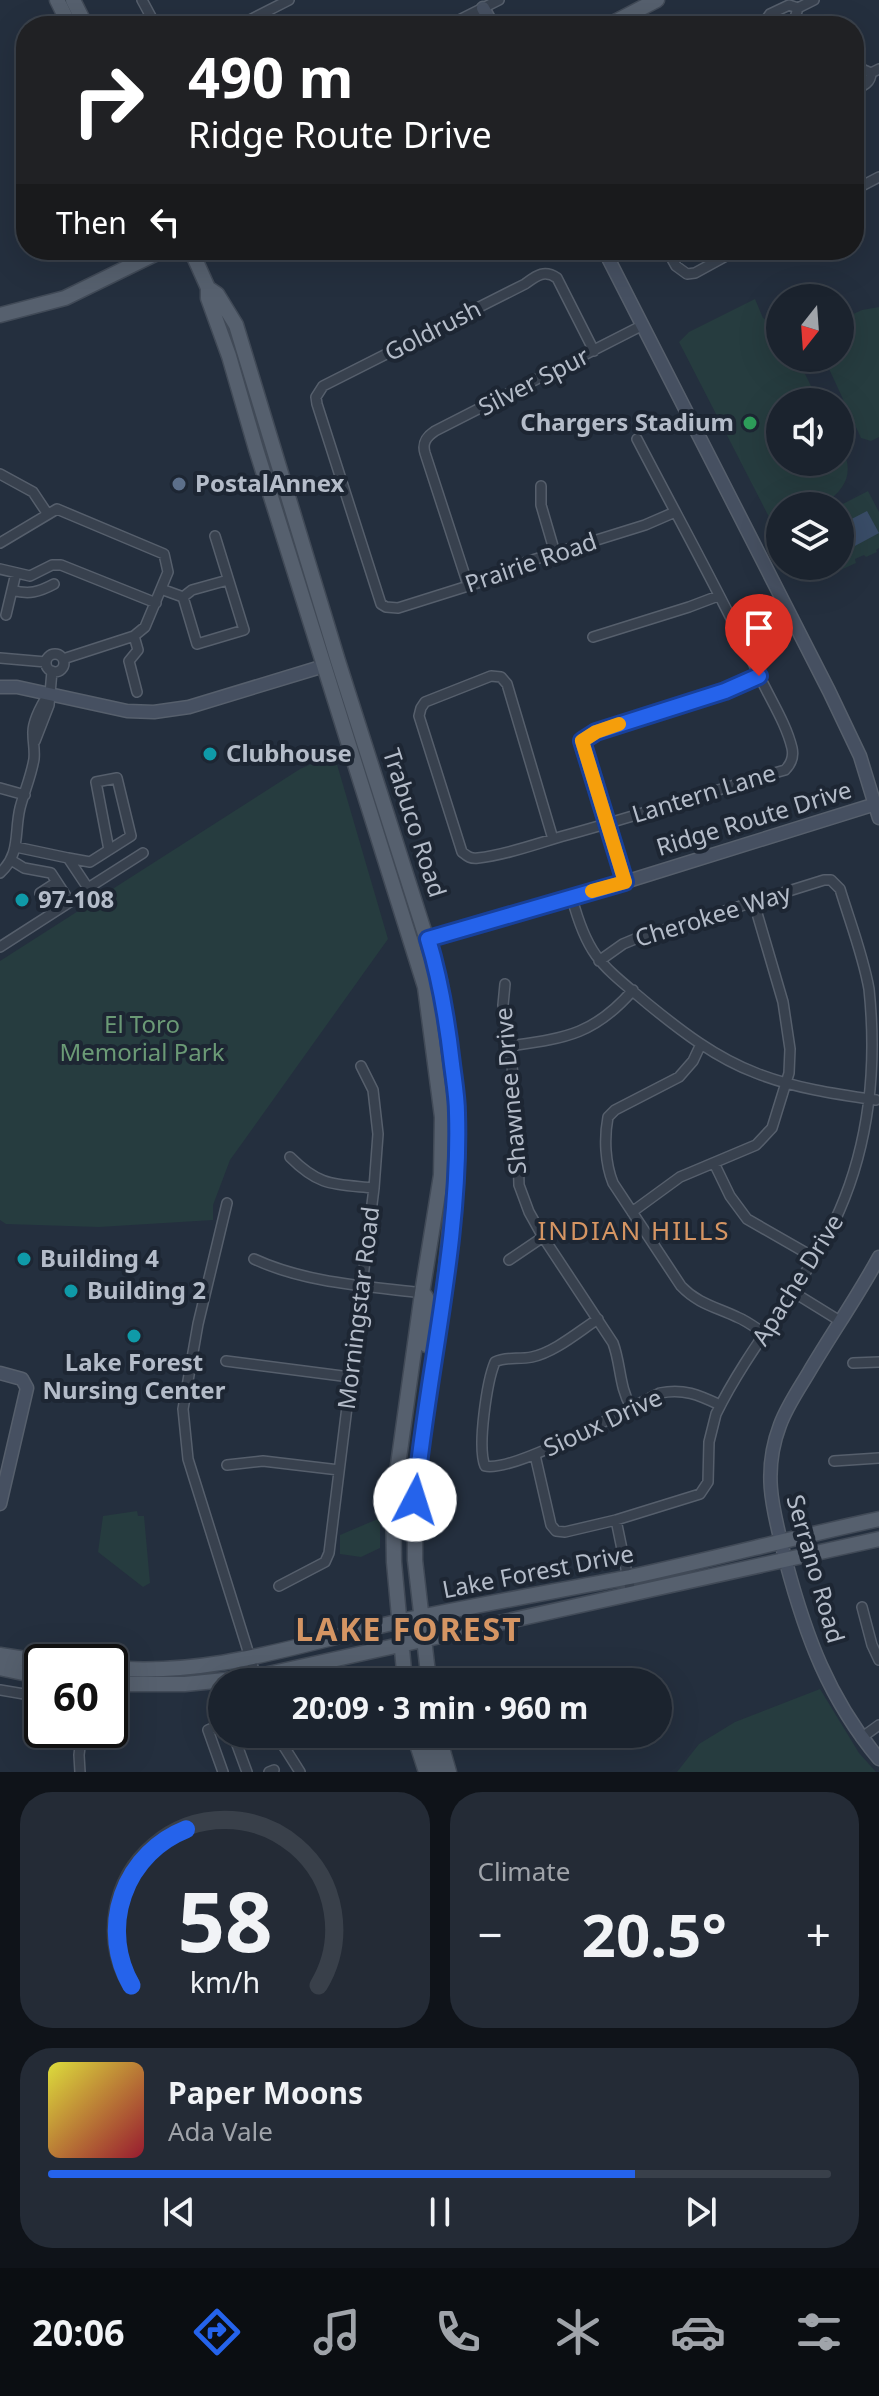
<!DOCTYPE html>
<meta charset="utf-8">
<style>
:root{--surface:#1b232e;--page:#242b36;--text:#f1f3f6;--muted:#a0a4aa;--line:#39404a;--accent:#2563eb}
body{margin:0;font-family:"Noto Sans",sans-serif;background:var(--page);color:var(--text);height:100vh;display:flex;flex-direction:column;font-size:30px;white-space:nowrap}
*{box-sizing:border-box;margin:0}
p{font-size:26px;color:var(--muted)}
.icon{flex:none;width:44px;height:44px;fill:none;stroke:currentColor;stroke-width:2;stroke-linecap:round;stroke-linejoin:round}
.map{position:relative;height:1772px;overflow:hidden}
.panel{display:flex;flex-direction:column;gap:20px;padding:20px;background:#0f1319;flex:1}
.panel>*{flex:none}
.guide{position:absolute;left:16px;top:16px;width:848px;height:244px;border-radius:32px;box-shadow:0 8px 32px #0002,0 0 0 2px var(--line);background:#202124;color:#fff;overflow:hidden}
.needle{width:52px;rotate:197deg}
.controls{position:absolute;left:766px;top:284px;display:grid;gap:16px}
.controls a{display:grid;place-items:center;width:88px;height:88px;border-radius:50%;background:var(--surface);box-shadow:0 8px 32px #0002,0 0 0 2px var(--line);font-size:40px}
.speed{position:absolute;left:24px;top:1644px;display:flex;gap:16px;font-size:40px;font-weight:700;text-align:center}
.speed>*{display:grid;place-content:center;width:104px;height:104px;border-radius:50%;background:var(--surface);box-shadow:0 8px 32px #0002,0 0 0 2px var(--line);line-height:1}
.speed .limit{border:4px solid #111;border-radius:12px;background:#fff;color:#111}
.pin{position:absolute;display:grid;place-items:center;width:68px;height:68px;color:#fff;margin:-82px -34px;border-radius:50% 50% 50% 0;rotate:-45deg;box-shadow:0 0 8px #0007}
.pin .icon{rotate:45deg}
.me{position:absolute;width:88px;margin:-44px;rotate:5deg;stroke-linejoin:round;filter:drop-shadow(0 0 6px #0008)}
.turn{display:flex;align-items:center;gap:28px;height:168px;padding:0 40px;font-size:36px}
.turn .icon{width:104px;height:104px;stroke-width:2.5}
.turn b{display:block;font-size:56px;line-height:68px}
.then{display:flex;align-items:center;height:76px;padding:0 40px;background:#0003;gap:16px;font-size:30px}
.big{font-size:60px;font-weight:700;line-height:1.1}
.panel .widget{flex:1;display:flex;flex-direction:column;justify-content:center;gap:12px;min-width:0;padding:0 28px;border-radius:32px;background:var(--page)}
.panel .dial{align-items:center;gap:0}
.dial svg{height:208px;overflow:visible;fill:none;stroke:var(--line);stroke-width:7;stroke-linecap:round;text-anchor:middle}
.dial text{fill:var(--text);stroke:none}
.song{display:flex;align-items:center;gap:24px}
.cover{width:96px;height:96px;border-radius:12px;background:linear-gradient(135deg,hsl(60 70% 55%),hsl(350 70% 35%))}
.played{height:8px;border-radius:4px;background:linear-gradient(90deg,var(--accent) 75%,var(--line) 75%)}
.keys{display:flex;justify-content:space-around;direction:ltr}
.heat{display:flex;justify-content:space-between;align-items:center;font-size:44px;direction:ltr}
.panel .tiles{flex:1;display:grid;gap:20px;grid-template-columns:1fr 1fr}
.widget:last-child{grid-column:span 2}
.trip{position:absolute;left:208px;top:1668px;width:464px;height:80px;border-radius:40px;background:var(--surface);box-shadow:0 8px 32px #0002,0 0 0 2px var(--line);font-weight:700;line-height:80px;text-align:center}
.dock{display:flex;height:128px;justify-content:space-around;align-items:center;background:#0b0e12;color:var(--muted)}
.dock .icon{width:56px;height:56px}
.dock .on{color:var(--accent)}
.dock b{font-size:36px;color:var(--text)}
.map>svg:first-child{display:block}
.green{fill:#263c3f}
.water{fill:#394c67}
.lines{fill:none;stroke-linecap:round;stroke-linejoin:round}
.street-casing{stroke:#565f6c;stroke-width:12}
.secondary-casing{stroke:#565f6c;stroke-width:15}
.primary-casing{stroke:#414a57;stroke-width:17}
.street{stroke:#38414e;stroke-width:9}
.secondary{stroke:#465061;stroke-width:12}
.primary{stroke:#56606e;stroke-width:14}
.route-casing{stroke:#184099;stroke-width:20}
.route{stroke:#2563eb;stroke-width:14}
.slow{stroke:#f59e0b;stroke-width:14}
.leisure-dot{fill:#2e9e5b;stroke:#1d2633;stroke-width:3}
.service-dot{fill:#5c6f8a;stroke:#1d2633;stroke-width:3}
.culture-dot{fill:#0f9aa8;stroke:#1d2633;stroke-width:3}
.labels{text-anchor:middle;stroke-width:8;stroke-linejoin:round;paint-order:stroke}
.street-label{font-size:24px;fill:#b4bcc9;stroke:#1d2633}
.poi-label{font-size:24px;font-weight:bold;fill:#b4bcc9;stroke:#1d2633;text-anchor:start}
.park-label{font-size:24px;fill:#6b9a76;stroke:#1d2633}
.neighbourhood-label{font-size:26px;letter-spacing:2px;fill:#d59563;stroke:#1d2633}
.district-label{font-size:32px;font-weight:bold;letter-spacing:2px;fill:#d59563;stroke:#1d2633}
</style>
<div class="map">
<svg width="879" height="1772" viewBox="0 0 879 1772">
<rect width="100%" height="100%" fill="#242f3e"/>
<path class="green" d="M 755,299 L 763,318 L 780,328 L 780,358 L 797,358 L 819,402 L 780,402 L 780,462 L 840,462 L 840,443 C 854,471 849,485 825,504 L 780,506 L 780,514 L 770,519 L 679,342 L 689,332 Z
M 879,307 L 879,437 L 871,441 L 861,438 L 824,358 L 840,358 L 840,320 L 862,310 Z
M 868,491 L 879,512 L 879,548 L 876,550 L 877,552 L 866,557 L 864,555 L 855,559 L 856,563 L 825,577 L 821,569 L 818,570 L 815,566 L 840,566 L 839,506 Z
M 334,754 L 388,939 L 230,1160 L 213,1205 L 213,1220 L 99,1227 L 6,1224 L 0,1220 L 0,961 L 300,769 Z
M 137,1511 L 138,1516 L 144,1516 L 150,1583 L 143,1587 L 98,1552 L 103,1516 Z
M 380,1518 L 380,1548 L 361,1557 L 340,1554 L 340,1535 Z
M 820,1689 L 859,1753 L 876,1772 L 677,1772 L 699,1744 L 735,1722 Z"/>
<path class="water" d="M 867,511 L 879,533 L 840,554 L 840,525 Z"/>
<g class="lines">
<defs>
<path id="street" d="M 142,0 L 156,26
M 240,25 L 289,0
M 447,26 L 499,0
M 768,26 L 765,21 L 770,14 L 789,5 L 798,8
M 780,26 L 795,18 L 798,8 L 814,0
M 854,73 L 862,69 L 871,73
M 854,90 C 863,86 871,83 871,73 L 879,69
M 854,190 L 879,177
M 667,250 L 676,266 L 687,274 L 695,273 L 737,250
M 594,351 L 557,278 C 544,269 536,276 525,284 L 323,386 L 316,397 L 317,404 L 381,604 L 386,607 L 398,608 L 503,575 L 526,562 L 645,525 L 675,512
M 0,474 L 33,492 L 47,513
M 541,486 L 541,505 L 555,553
M 0,543 L 57,509 L 164,554 L 168,572 L 145,627 L 134,636 L 63,659
M 0,569 L 30,576 L 52,565 L 61,565 L 156,603
M 468,585 L 425,453 C 422,443 426,437 435,431 L 643,325
M 161,589 L 183,597 L 197,644 L 244,630 L 215,536
M 12,590 C 29,595 39,592 54,584
M 183,597 L 192,590 L 228,580
M 6,615 L 16,573
M 134,636 L 138,650 L 129,661 L 137,692
M 593,637 L 689,607 L 718,596
M 743,641 L 792,617
M46 663a9 9 0 1 1 18 0a9 9 0 1 1-18 0Z
M 0,658 L 46,662
M 35,741 L 49,705 L 52,671
M 0,788 L 25,795
M 553,839 L 507,684 L 501,677 L 491,676 L 425,702 L 421,708 L 419,716 L 462,852 C 467,856 470,859 478,858 C 507,855 538,843 567,835 C 640,815 712,791 785,770 C 791,764 794,757 792,748 C 786,723 770,699 759,675 C 721,595 678,518 637,439
M 16,847 L 68,858
M 109,850 L 96,782 L 117,778 L 131,836 L 90,862 L 68,858 L 88,888 L 143,853
M 0,873 C 21,854 14,833 20,808 C 24,792 31,777 34,759 C 35,750 33,743 33,734 C 32,721 42,704 49,693
M 625,882 L 582,741 L 596,732 L 725,691 L 759,676
M 40,893 L 57,882
M 572,898 C 588,958 602,965 648,1004 C 681,1031 716,1058 756,1073 C 794,1088 835,1094 876,1100
M 0,947 L 70,902 L 51,873 L 24,868 L 11,860
M 505,984 L 503,1005 L 510,1046 L 517,1116 L 519,1185 L 529,1212 L 543,1237 L 613,1343 C 621,1364 619,1387 631,1407
M 701,1044 L 693,1061 L 679,1077 L 615,1110 L 608,1117 C 604,1138 605,1163 613,1183 L 681,1286 C 698,1304 716,1307 737,1317 C 747,1321 756,1328 765,1334
M 510,1046 C 565,1038 594,1035 633,990
M 290,1157 C 320,1187 334,1184 374,1188
M 714,1163 L 730,1196 L 747,1219 L 815,1258
M 227,1203 L 198,1324 L 183,1409 L 188,1459 L 257,1680
M 632,1212 L 680,1177 L 756,1145 L 772,1128 L 789,1073 L 790,1049 L 783,1002 L 754,903
M 254,1259 C 306,1283 365,1286 422,1293
M 509,1260 L 543,1237
M 793,1292 L 840,1321
M 598,1319 C 578,1332 555,1352 532,1357 C 519,1360 506,1356 495,1362 C 487,1381 477,1447 485,1466 C 514,1473 627,1409 660,1393 C 683,1388 699,1395 720,1405
M 226,1361 L 350,1377
M 853,1363 L 879,1362
M 535,1455 L 551,1525 L 556,1531 L 565,1532 L 616,1520 L 700,1494 L 708,1482 L 709,1442 L 716,1414 C 743,1359 782,1311 814,1259 C 865,1177 879,1085 869,989 C 863,955 850,922 840,889 L 831,880 L 824,880 L 635,939 L 623,944 L 599,961
M 834,1461 L 879,1458
M 227,1465 L 263,1461 L 339,1470
M 616,1520 L 631,1593
M 279,1586 L 325,1562 L 329,1553 L 374,1188 L 378,1134 L 373,1090 L 361,1066
M 862,1607 L 872,1645 L 879,1660
M 0,1690 L 42,1697
M 222,1724 L 208,1730 L 223,1772
M 233,1734 L 247,1772
M 276,1734 L 300,1772
M 861,1738 L 879,1725
M 80,1772 L 79,1755 L 82,1730
M 269,1772 L 274,1770"/>
<path id="secondary" d="M 483,8 L 493,26
M 604,250 L 829,691 L 860,756 L 879,818
M 0,687 L 17,687 L 127,711 L 154,712 L 189,707 L 324,666
M 412,944 L 625,882 L 879,803
M 879,1257 C 858,1296 832,1333 809,1372 C 799,1389 787,1406 780,1425 C 761,1475 774,1513 786,1562 C 806,1637 829,1699 879,1759
M 0,1373 L 22,1379 L 27,1388 L 0,1504"/>
<path id="primary" d="M 57,0 L 70,26
M 73,0 L 86,26
M 607,26 L 657,0
M 191,250 L 208,288 L 208,298 L 229,356 L 256,449 L 425,987 L 442,1117 L 441,1175 L 422,1293 L 393,1501 L 394,1562 L 405,1682
M 208,288 L 217,294 L 236,325 L 338,661 L 440,981 L 447,1025 L 457,1111 L 456,1169 L 443,1296 L 421,1441 L 415,1500 L 415,1560 L 429,1682
M 0,315 L 65,298 L 163,250
M 423,1293 C 436,1307 428,1328 426,1345
M 0,1655 L 45,1662
M 0,1668 L 42,1677
M 110,1668 C 211,1677 300,1644 397,1622 C 474,1605 552,1592 630,1577 C 713,1559 796,1537 879,1519
M 110,1684 L 185,1684 L 255,1677 L 879,1539
M 438,1734 L 449,1772
M 415,1736 L 431,1753 L 439,1772
M 415,1738 L 426,1772"/>
</defs>
<use href="#street" class="street-casing"/>
<use href="#secondary" class="secondary-casing"/>
<use href="#primary" class="primary-casing"/>
<use href="#street" class="street"/>
<use href="#secondary" class="secondary"/>
<use href="#primary" class="primary"/>
</g>
<g class="lines">
<defs>
<path id="route" d="M 415,1500 C 427,1371 461,1243 457,1113 C 457,1097 454,1080 452,1064 C 447,1020 441,982 428,939 L 625,882 L 582,741 L 596,732 L 725,691 L 759,676"/>
</defs>
<use href="#route" class="route-casing"/>
<use href="#route" class="route"/>
<path class="slow" d="M 592,891 L 625,882 L 582,741 L 596,732 L 619,724"/>
</g>
<circle class="leisure-dot" cx="750" cy="423" r="8"/>
<circle class="service-dot" cx="179" cy="484" r="8"/>
<g class="culture-dot">
<circle cx="210" cy="754" r="8"/>
<circle cx="22" cy="900" r="8"/>
<circle cx="24" cy="1259" r="8"/>
<circle cx="71" cy="1291" r="8"/>
<circle cx="134" cy="1336" r="8"/>
</g>
<g class="labels">
<g class="street-label">
<text transform="translate(433 331) rotate(-27)" y="8">Goldrush</text>
<text transform="translate(534 382) rotate(-27)" y="8">Silver Spur</text>
<text transform="translate(531 563) rotate(-19)" y="8">Prairie Road</text>
<text transform="translate(704 794) rotate(-17)" y="8">Lantern Lane</text>
<text transform="translate(754 819) rotate(-17)" y="8">Ridge Route Drive</text>
<text transform="translate(414 823) rotate(72)" y="8">Trabuco Road</text>
<text transform="translate(713 916) rotate(-17)" y="8">Cherokee Way</text>
<text transform="translate(511 1091) rotate(-95)" y="8">Shawnee Drive</text>
<text transform="translate(798 1280) rotate(-58)" y="8">Apache Drive</text>
<text transform="translate(359 1308) rotate(-83)" y="8">Morningstar Road</text>
<text transform="translate(603 1423) rotate(-25)" y="8">Sioux Drive</text>
<text transform="translate(815 1569) rotate(74)" y="8">Serrano Road</text>
<text transform="translate(538 1572) rotate(-11)" y="8">Lake Forest Drive</text>
</g>
<g class="poi-label">
<text x="734" y="431" text-anchor="end">Chargers Stadium</text>
<text x="195" y="492">PostalAnnex</text>
<text x="226" y="762">Clubhouse</text>
<text x="38" y="908">97-108</text>
<text x="40" y="1267">Building 4</text>
<text x="87" y="1299">Building 2</text>
<text x="134" y="1371" text-anchor="middle">Lake Forest<tspan x="134" dy="28">Nursing Center</tspan></text>
</g>
<g class="park-label">
<text x="142" y="1033">El Toro<tspan x="142" dy="28">Memorial Park</tspan></text>
</g>
<g class="neighbourhood-label">
<text x="634" y="1240">INDIAN HILLS</text>
</g>
<g class="district-label">
<text x="409" y="1641">LAKE FOREST</text>
</g>
</g>
</svg>
<div class="controls">
<a><svg class="needle" viewBox="-14 -14 28 28"><path d="M0-13l5 13h-10z" fill="#e53935"/><path d="M0 13l5-13h-10z" fill="#a0a4aa"/></svg></a>
<a><svg class="icon" aria-label="sound" viewBox="0 0 24 24"><path d="M4 9h4l5-4v14l-5-4H4zM17 9q2 3 0 6"/></svg></a>
<a><svg class="icon" aria-label="layers" viewBox="0 0 24 24"><path d="M12 4l9 5-9 5-9-5zM3 14l9 5 9-5"/></svg></a>
</div>
<div class="speed"><div class="limit">60</div></div>
<div class="pin" style="left:759px;top:676px;background:#d93025"><svg class="icon" aria-label="arrive" viewBox="0 0 24 24"><path d="M6 21V4h12l-3 4 3 4H6"/></svg></div>
<svg class="me" style="left:415px;top:1500px" viewBox="-20 -20 40 40"><circle r="19" fill="#fff"/><path d="M0-13L10 11 0 6-10 11z" fill="#2563eb"/></svg>
<div class="trip">20:09 · 3 min · 960 m</div>
<div class="guide">
<div class="turn"><svg class="icon" aria-label="right" viewBox="0 0 24 24"><path d="M7 20v-9h11M14 6l5 5-5 5"/></svg><div><b>490 m</b>Ridge Route Drive</div></div>
<div class="then">Then<svg class="icon" aria-label="left" viewBox="0 0 24 24"><path d="M17 20v-9H6M10 6l-5 5 5 5"/></svg></div>
</div>
</div>
<section class="panel">
<div class="tiles">
<div class="widget dial"><svg viewBox="0 0 100 80">
<path d="M14 69A42 42 0 1 1 86 69"/>
<path d="M14 69A42 42 0 0 1 35 9" stroke="#2563eb"/>
<text x="50" y="56" font-size="32" font-weight="700">58</text>
<text x="50" y="72" font-size="11">km/h</text>
</svg></div>
<div class="widget"><p>Climate</p>
<div class="heat"><a>−</a><b class="big">20.5°</b><a>+</a></div>
</div>
<div class="widget">
<div class="song"><i class="cover"></i><div><b>Paper Moons</b><p>Ada Vale</p></div></div>
<div class="played"></div>
<div class="keys"><svg class="icon" aria-label="previous" viewBox="0 0 24 24"><path d="M18 5L8 12l10 7zM5 5v14"/></svg><svg class="icon" aria-label="pause" viewBox="0 0 24 24"><path d="M8 5v14M16 5v14"/></svg><svg class="icon" aria-label="next" viewBox="0 0 24 24"><path d="M6 5l10 7-10 7zM19 5v14"/></svg></div>
</div>
</div>
</section>
<nav class="dock">
<b>20:06</b>
<svg class="icon on" aria-label="directions" viewBox="0 0 24 24"><path d="M12 3l9 9-9 9-9-9zM9 14v-3h6M13 9l2 2-2 2"/></svg>
<svg class="icon" aria-label="music" viewBox="0 0 24 24"><path d="M9 18V5l10-2v13"/><circle cx="6" cy="18" r="3"/><circle cx="16" cy="16" r="3"/></svg>
<svg class="icon" aria-label="phone" viewBox="0 0 24 24"><path d="M5 4h4l2 5-3 2q2 4 5 5l2-3 5 2v4C11 20 4 13 5 4z"/></svg>
<svg class="icon" aria-label="climate" viewBox="0 0 24 24"><path d="M12 3v18M4 7l16 10M4 17L20 7"/></svg>
<svg class="icon" aria-label="car" viewBox="0 0 24 24"><path d="M5 17H2v-5l4-1 3-4h7l3 4 3 1v5h-3M9 17h6M6 11h13"/><circle cx="7" cy="17" r="2"/><circle cx="17" cy="17" r="2"/></svg>
<svg class="icon" aria-label="filters" viewBox="0 0 24 24"><path d="M4 7h16M4 17h16"/><circle cx="9" cy="7" r="2"/><circle cx="15" cy="17" r="2"/></svg>
</nav>
